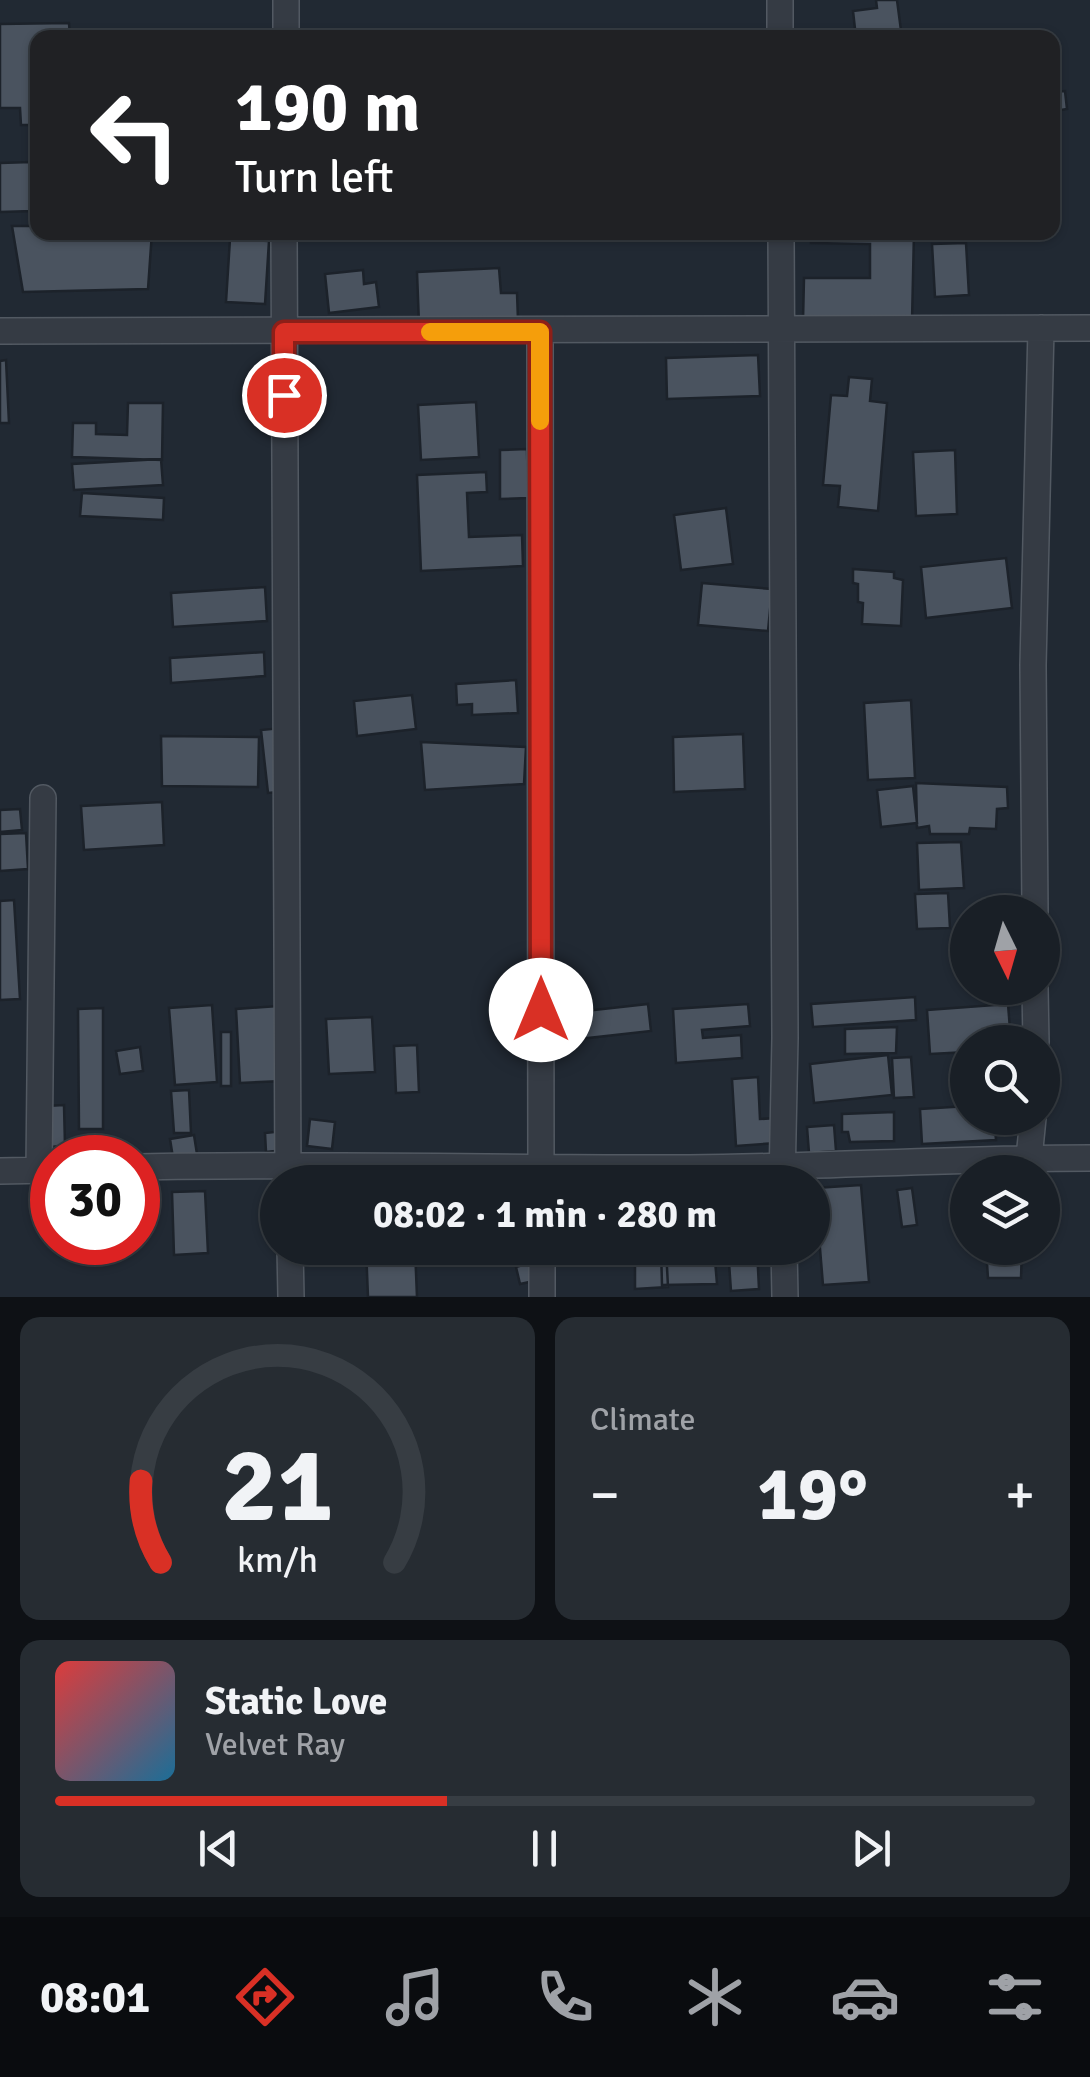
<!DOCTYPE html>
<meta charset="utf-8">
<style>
:root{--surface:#191f26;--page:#262c32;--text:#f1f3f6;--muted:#9fa2a7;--line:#373d43;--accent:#d93025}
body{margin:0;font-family:Signika,sans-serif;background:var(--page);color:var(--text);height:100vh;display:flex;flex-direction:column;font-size:38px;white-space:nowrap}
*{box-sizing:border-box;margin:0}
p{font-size:32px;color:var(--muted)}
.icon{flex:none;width:55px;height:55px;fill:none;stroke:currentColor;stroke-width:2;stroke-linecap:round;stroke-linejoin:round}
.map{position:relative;height:1297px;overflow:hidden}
.details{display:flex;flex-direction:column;gap:20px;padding:20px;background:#0e1115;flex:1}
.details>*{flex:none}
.banner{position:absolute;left:30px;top:30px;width:1030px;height:210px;border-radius:20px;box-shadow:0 2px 8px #0004,0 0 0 2px var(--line);background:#202124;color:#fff;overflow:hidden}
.needle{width:65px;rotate:175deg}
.tools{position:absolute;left:950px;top:895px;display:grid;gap:20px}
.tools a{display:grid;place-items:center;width:110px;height:110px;border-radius:50%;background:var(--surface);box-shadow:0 2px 8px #0004,0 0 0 2px var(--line);font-size:50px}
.speed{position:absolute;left:30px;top:1135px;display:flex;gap:20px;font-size:50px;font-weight:700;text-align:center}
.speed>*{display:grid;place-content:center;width:130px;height:130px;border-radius:50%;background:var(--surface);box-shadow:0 2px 8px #0004,0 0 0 2px var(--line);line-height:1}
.speed .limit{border:15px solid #d22;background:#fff;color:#111}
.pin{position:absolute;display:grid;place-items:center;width:85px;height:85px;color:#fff;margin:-42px;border:5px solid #fff;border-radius:50%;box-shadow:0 2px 10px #0007}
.me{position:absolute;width:110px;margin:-55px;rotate:0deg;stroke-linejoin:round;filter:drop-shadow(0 0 8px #0008)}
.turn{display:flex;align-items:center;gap:35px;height:210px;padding:0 40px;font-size:45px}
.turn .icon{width:130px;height:130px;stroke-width:2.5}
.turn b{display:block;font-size:70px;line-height:85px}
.big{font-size:75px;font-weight:800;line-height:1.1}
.details .widget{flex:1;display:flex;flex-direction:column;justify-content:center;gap:15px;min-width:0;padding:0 35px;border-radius:20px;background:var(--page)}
.details .dial{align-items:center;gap:0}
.dial svg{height:260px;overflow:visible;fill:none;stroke:var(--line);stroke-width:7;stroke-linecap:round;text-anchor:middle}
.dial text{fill:var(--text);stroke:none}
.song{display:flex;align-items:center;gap:30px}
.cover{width:120px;height:120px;border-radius:15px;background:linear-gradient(135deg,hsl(0 70% 55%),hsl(200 70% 35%))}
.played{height:10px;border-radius:5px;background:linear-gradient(90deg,var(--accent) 40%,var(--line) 40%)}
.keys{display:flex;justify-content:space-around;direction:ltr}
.heat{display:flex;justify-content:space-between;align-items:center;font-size:55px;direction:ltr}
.details .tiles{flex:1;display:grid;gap:20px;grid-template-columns:1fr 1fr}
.widget:last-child{grid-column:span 2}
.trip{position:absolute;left:260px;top:1165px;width:570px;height:100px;border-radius:50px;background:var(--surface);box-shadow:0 2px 8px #0004,0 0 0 2px var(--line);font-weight:800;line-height:100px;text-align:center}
.menu{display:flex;height:160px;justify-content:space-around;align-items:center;background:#0a0c0f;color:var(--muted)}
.menu .icon{width:70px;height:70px}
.menu .on{color:var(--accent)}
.menu b{font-size:45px;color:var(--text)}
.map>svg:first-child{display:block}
.building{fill:#4a535f;stroke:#1c222a;stroke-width:2.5}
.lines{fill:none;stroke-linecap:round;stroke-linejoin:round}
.minor-casing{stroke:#525962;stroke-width:28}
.minor{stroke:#353b44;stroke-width:25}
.route-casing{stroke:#8d1f18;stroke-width:25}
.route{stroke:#d93025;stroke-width:18}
.slow{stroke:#f59e0b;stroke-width:18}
</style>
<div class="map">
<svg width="1090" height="1297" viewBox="0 0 1090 1297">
<rect width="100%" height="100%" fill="#212933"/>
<path class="building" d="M 876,0 L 897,0 L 902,38 L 856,38 L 853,11 L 877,8 Z
M 69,23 L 70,38 L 38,38 L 38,125 L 21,125 L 20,108 L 0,108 L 0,24 Z
M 1065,91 L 1067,109 L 1055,111 L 1052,92 Z
M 31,162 L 33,211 L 0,212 L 0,163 Z
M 12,226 L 38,226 L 38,232 L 152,232 L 148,289 L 23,292 Z
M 811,232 L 914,232 L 912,322 L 803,321 L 804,278 L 870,278 L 870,244 L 811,243 Z
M 230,239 L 269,241 L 265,304 L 226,302 Z
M 966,243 L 969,295 L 935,297 L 932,244 Z
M 499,268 L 501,293 L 517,293 L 518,320 L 419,324 L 417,272 Z
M 363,270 L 364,284 L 376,282 L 379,307 L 329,313 L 325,274 Z
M 758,355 L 760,396 L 667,399 L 666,358 Z
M 6,360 L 9,423 L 0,423 L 0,361 Z
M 849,377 L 872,379 L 870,401 L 887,403 L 878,511 L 838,507 L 840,486 L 823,485 L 831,395 L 847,396 Z
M 476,402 L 479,457 L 421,460 L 418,405 Z
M 128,403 L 163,403 L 162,460 L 72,457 L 73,423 L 96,423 L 96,434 L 127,435 Z
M 527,449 L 528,498 L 500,499 L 500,450 Z
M 955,450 L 957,514 L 916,516 L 913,452 Z
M 161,459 L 163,485 L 74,490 L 72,464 Z
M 486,472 L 487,492 L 467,493 L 469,537 L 522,535 L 523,566 L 421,571 L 417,475 Z
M 82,493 L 164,498 L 163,520 L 80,516 Z
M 726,508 L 733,564 L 681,570 L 674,515 Z
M 1006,558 L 1012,608 L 926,618 L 921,567 Z
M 853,569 L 894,572 L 894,578 L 903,580 L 901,626 L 862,624 L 863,603 L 858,602 L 858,584 L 853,583 Z
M 702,583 L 772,589 L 768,631 L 698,625 Z
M 265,587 L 267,621 L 173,627 L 171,593 Z
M 264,652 L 265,676 L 171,683 L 170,658 Z
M 516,680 L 518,713 L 472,715 L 472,704 L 457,705 L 456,684 Z
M 412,695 L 416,729 L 357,736 L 354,701 Z
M 911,700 L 915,778 L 868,780 L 864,703 Z
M 281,728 L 289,791 L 268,793 L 261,730 Z
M 743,734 L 745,789 L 674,792 L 673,737 Z
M 161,736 L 259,737 L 258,787 L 162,786 Z
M 421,742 L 526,747 L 524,784 L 425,790 Z
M 916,783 L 1007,787 L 1008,808 L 997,809 L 996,829 L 970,828 L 969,834 L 930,834 L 929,826 L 917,828 Z
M 913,786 L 917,823 L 881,827 L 877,790 Z
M 162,802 L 164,845 L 84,850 L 81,806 Z
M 20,809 L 22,830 L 0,832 L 0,810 Z
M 26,833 L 28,869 L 0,871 L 0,834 Z
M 961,842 L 964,888 L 919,890 L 917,843 Z
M 948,893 L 950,928 L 917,929 L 915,894 Z
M 14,900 L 20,999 L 0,1000 L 0,901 Z
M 915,997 L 916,1020 L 813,1027 L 811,1004 Z
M 648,1004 L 651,1031 L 579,1039 L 576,1012 Z
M 748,1004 L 750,1026 L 702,1030 L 703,1038 L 741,1035 L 742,1058 L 676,1063 L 673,1009 Z
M 1008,1004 L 1011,1042 L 968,1042 L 968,1052 L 930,1054 L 927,1010 Z
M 212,1005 L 217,1082 L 175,1085 L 169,1008 Z
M 278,1006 L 283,1081 L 240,1083 L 236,1009 Z
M 103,1008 L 103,1129 L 79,1129 L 78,1009 Z
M 372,1017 L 375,1072 L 329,1074 L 326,1019 Z
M 897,1027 L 896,1053 L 845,1054 L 845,1029 Z
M 221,1032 L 231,1032 L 231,1086 L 221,1086 Z
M 417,1045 L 419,1092 L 396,1093 L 394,1046 Z
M 140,1047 L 143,1071 L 120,1074 L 116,1051 Z
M 888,1055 L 892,1095 L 814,1103 L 810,1064 Z
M 911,1057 L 914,1097 L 894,1098 L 892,1058 Z
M 958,1057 L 968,1057 L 968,1097 L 963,1097 Z
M 758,1077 L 760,1119 L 776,1118 L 777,1143 L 736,1146 L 732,1079 Z
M 189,1090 L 191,1133 L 174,1133 L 171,1091 Z
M 64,1105 L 65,1146 L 48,1147 L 46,1106 Z
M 968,1106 L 968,1118 L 994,1118 L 996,1140 L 922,1144 L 920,1109 Z
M 894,1112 L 894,1141 L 850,1142 L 848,1132 L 842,1132 L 842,1114 Z
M 310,1119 L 335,1122 L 332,1149 L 307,1146 Z
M 834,1125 L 836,1151 L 809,1153 L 807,1127 Z
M 284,1131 L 285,1150 L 266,1152 L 265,1133 Z
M 194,1135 L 197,1154 L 173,1158 L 170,1139 Z
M 861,1185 L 869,1282 L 823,1285 L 815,1188 Z
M 912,1188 L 917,1225 L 902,1227 L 897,1190 Z
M 205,1191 L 208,1253 L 174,1255 L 172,1192 Z
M 366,1248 L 415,1248 L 417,1297 L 368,1297 Z
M 617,1248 L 666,1248 L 668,1287 L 635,1289 L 635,1265 L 618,1265 Z
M 661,1248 L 714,1248 L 717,1284 L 662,1285 Z
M 728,1248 L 757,1248 L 759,1289 L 731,1291 Z
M 986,1248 L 1022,1248 L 1021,1278 L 988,1278 Z
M 529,1263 L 534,1281 L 520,1284 L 516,1267 Z"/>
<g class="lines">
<defs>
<path id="minor" d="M 780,0 L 780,38
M 286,38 L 286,0
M 284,232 L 288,1182
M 781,232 L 785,1038 L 782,1182
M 0,331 L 1090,328
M 540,332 L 541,1182
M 1035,912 L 1033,665 L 1041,328
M 1035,988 L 1036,1042
M 1029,1158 L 1033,1118
M 138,1167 C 322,1163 505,1169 689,1168 C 823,1167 956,1158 1090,1158
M 39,1170 L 43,798
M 0,1171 L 52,1170
M 290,1248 L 291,1297
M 542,1248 L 542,1297
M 784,1248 L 785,1297"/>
</defs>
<use href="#minor" class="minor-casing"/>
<use href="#minor" class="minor"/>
</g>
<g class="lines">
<defs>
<path id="route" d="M 284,395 L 284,332 L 540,332 L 541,1010"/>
</defs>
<use href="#route" class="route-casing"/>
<use href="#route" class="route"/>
<path class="slow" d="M 430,332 L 540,332 L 540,421"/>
</g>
</svg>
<div class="tools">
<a><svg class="needle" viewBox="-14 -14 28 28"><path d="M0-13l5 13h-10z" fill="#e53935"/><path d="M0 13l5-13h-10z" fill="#9fa2a7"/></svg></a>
<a><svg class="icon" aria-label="search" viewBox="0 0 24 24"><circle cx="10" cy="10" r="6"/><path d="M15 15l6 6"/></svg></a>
<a><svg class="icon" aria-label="layers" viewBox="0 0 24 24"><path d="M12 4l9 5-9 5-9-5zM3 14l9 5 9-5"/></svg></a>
</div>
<div class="speed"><div class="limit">30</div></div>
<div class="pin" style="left:284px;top:395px;background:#d93025"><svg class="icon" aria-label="arrive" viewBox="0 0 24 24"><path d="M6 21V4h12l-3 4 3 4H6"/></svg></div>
<svg class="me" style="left:541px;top:1010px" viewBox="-20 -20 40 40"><circle r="19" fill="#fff"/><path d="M0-13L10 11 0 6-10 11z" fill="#d93025"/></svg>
<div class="trip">08:02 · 1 min · 280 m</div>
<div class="banner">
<div class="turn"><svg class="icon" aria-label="left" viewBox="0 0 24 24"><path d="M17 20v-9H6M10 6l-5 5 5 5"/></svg><div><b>190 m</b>Turn left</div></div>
</div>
</div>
<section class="details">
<div class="tiles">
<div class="widget dial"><svg viewBox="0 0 100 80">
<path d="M14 69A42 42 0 1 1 86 69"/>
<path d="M14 69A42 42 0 0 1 8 44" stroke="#d93025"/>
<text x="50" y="56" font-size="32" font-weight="700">21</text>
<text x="50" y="72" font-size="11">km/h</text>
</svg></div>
<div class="widget"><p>Climate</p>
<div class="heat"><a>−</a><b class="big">19°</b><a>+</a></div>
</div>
<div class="widget">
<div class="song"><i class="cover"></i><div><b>Static Love</b><p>Velvet Ray</p></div></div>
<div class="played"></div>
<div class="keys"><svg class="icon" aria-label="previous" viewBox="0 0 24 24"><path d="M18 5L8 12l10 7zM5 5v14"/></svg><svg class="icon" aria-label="pause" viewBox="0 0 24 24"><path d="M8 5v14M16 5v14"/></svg><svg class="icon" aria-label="next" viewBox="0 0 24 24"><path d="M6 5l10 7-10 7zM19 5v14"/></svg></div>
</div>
</div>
</section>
<nav class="menu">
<b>08:01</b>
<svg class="icon on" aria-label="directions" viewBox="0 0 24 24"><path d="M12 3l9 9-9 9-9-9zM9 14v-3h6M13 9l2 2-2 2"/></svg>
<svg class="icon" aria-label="music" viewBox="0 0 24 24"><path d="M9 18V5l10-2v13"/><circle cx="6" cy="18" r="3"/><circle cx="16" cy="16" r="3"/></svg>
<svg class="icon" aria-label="phone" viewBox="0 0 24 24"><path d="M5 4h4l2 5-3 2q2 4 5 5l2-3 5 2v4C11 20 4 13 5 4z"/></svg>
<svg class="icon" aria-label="climate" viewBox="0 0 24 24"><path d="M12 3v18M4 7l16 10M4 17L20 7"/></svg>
<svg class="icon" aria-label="car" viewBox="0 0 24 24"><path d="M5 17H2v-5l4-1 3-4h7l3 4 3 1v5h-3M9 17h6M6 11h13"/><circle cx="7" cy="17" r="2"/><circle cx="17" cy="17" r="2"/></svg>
<svg class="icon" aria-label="filters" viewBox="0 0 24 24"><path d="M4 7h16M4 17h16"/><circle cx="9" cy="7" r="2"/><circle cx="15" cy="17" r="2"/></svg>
</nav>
